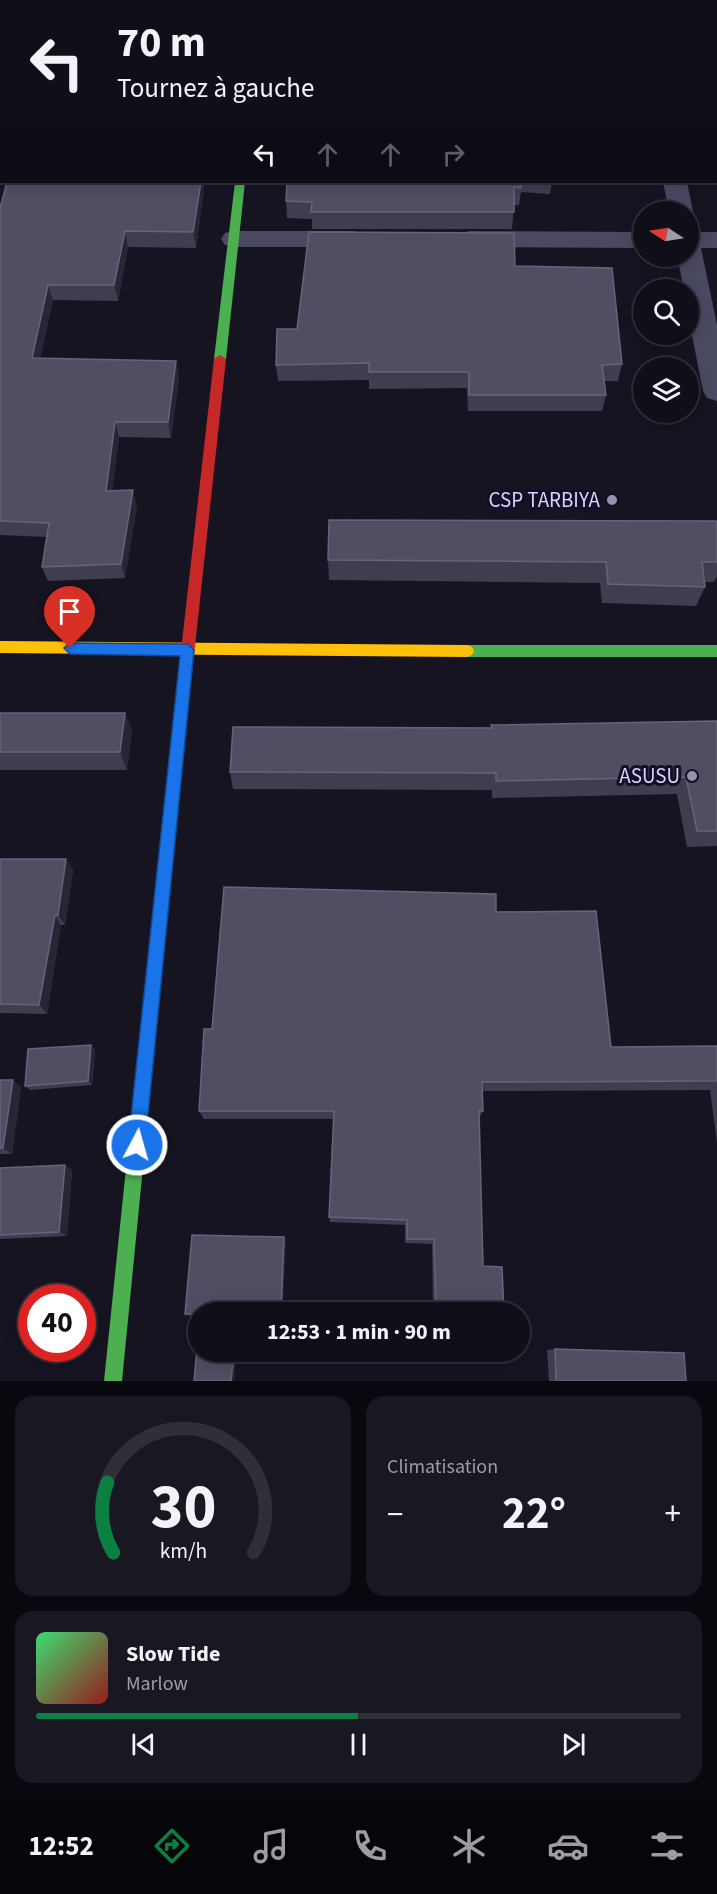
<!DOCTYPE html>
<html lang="fr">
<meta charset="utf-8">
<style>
:root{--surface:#100f19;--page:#191822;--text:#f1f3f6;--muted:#9c9ca2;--line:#302f38;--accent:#0b8043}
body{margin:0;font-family:"Source Sans 3",sans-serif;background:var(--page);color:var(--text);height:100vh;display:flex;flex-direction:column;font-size:22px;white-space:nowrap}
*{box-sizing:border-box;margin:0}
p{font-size:20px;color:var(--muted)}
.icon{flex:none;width:33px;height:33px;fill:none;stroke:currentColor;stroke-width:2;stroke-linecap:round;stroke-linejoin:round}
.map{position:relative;height:1381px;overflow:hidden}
.sheet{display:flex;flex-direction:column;gap:15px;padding:15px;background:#09080e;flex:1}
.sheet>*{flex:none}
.guide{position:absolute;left:0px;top:0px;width:717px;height:183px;box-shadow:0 3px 15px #0003,0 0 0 2px var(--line);background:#100f19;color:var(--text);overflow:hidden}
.needle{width:39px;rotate:282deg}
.fabs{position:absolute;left:633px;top:201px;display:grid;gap:12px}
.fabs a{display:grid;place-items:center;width:66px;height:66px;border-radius:50%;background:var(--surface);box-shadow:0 3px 15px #0003,0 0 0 2px var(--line);font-size:30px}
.speed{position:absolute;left:18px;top:1284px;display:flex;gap:12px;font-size:30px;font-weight:700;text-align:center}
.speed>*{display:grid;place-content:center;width:78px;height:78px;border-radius:50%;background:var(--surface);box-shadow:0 3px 15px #0003,0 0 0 2px var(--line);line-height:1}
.speed .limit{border:9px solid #d22;background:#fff;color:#111}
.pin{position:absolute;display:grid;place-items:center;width:51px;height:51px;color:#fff;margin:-62px -26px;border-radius:50% 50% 50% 0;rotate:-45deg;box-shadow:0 0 6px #0007}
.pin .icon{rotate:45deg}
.me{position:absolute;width:66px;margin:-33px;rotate:6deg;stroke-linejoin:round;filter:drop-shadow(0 0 4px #0008)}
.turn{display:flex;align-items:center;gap:21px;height:126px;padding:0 18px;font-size:27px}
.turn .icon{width:78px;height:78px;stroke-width:2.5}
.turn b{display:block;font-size:42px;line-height:51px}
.lanes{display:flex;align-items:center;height:57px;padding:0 18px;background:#0003;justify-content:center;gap:30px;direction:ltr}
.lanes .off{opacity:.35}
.big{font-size:45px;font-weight:700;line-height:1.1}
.sheet .card{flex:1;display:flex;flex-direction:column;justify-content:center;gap:9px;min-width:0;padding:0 21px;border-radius:18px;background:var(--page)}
.sheet .dial{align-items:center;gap:0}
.dial svg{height:156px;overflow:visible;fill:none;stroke:var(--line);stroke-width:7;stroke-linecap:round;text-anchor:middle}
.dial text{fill:var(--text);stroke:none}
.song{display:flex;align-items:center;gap:18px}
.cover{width:72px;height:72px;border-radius:9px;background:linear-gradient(135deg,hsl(140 70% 55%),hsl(0 70% 35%))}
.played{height:6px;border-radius:3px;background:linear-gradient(90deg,var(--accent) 50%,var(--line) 50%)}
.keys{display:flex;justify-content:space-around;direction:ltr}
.heat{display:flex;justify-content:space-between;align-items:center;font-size:33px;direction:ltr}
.sheet .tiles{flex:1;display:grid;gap:15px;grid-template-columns:1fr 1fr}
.card:last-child{grid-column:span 2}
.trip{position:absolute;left:188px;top:1302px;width:342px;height:60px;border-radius:30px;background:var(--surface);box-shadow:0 3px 15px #0003,0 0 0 2px var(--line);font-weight:700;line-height:60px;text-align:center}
.tab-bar{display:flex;height:96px;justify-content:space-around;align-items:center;background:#06060a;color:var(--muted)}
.tab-bar .icon{width:42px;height:42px}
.tab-bar .active{color:var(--accent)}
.tab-bar b{font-size:27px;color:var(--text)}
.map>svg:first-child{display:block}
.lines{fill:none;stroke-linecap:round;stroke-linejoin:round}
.street{fill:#4a4962;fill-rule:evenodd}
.fast{fill:#4caf50;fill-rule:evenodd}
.slow{fill:#ffc107;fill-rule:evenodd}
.jam{fill:#c62828;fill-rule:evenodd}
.wall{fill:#403d50}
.shaded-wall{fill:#282635}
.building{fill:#504e63;stroke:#66637b;stroke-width:1.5}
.route{fill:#1a73e8;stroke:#114b97;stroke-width:1.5}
.poi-dot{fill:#9591b1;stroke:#130f26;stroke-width:2}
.labels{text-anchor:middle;stroke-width:6;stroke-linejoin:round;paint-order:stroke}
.poi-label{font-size:21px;fill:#d9d4ff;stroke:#130f26;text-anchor:end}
</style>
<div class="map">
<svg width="717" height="1381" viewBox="0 0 717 1381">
<rect width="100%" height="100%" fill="#161421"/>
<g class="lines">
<path class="street" d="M 250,0 L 270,0 L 270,2 L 250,2 Z
M 626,0 L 646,0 L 646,2 L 626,2 Z
M 663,182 L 687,182 L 693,212 L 690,218 L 688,212 L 669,212 Z
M 234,231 L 353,231 L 362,233 L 366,239 L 362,245 L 353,247 L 234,247 L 225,245 L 221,239 L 225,233 Z
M 470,231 L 644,232 L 644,248 L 470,247 L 461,245 L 457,239 L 461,233 Z
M 688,232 L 717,232 L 717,248 L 701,248 L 717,325 L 717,401 L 707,398 L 703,391 L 688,315 L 688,290 L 684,290 L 677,256 L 688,256 Z"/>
<path class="fast" d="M 235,182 L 245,182 L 226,359 L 220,363 L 214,359 Z
M 467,645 L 717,645 L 717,657 L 467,657 L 462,655 L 460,651 L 462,647 Z
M 152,986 L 158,988 L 160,994 L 122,1381 L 104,1381 L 144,994 L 146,988 Z"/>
<path class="slow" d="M 0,641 L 467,645 L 472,647 L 474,651 L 472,655 L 467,657 L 0,653 Z
M 178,733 L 183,735 L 185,739 L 160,994 L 158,1000 L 152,1002 L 146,1000 L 144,994 L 171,739 L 173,735 Z"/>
<path class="jam" d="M 220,355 L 226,359 L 185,739 L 183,743 L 178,745 L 173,743 L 171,739 L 214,359 Z"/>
</g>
<path class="wall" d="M 0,0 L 168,0 L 168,2 L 2,2 L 2,67 L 0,67 Z
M 663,0 L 717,0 L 717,103 L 716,103 L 716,2 L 663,2 Z
M 7,182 L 203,182 L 204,190 L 196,248 L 128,247 L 118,301 L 53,300 L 40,358 L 176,361 L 179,377 L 171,438 L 119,437 L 112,491 L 137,505 L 125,578 L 48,581 L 42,567 L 47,537 L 0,535 L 0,208 Z
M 287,182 L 552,182 L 550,194 L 521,192 L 519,205 L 514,205 L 512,229 L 312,229 L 312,219 L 287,218 L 286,201 Z
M 515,266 L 622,364 L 618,381 L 604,381 L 606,395 L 602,411 L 468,411 L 467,388 L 369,389 L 369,380 L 278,381 L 276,365 L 297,329 Z
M 717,527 L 717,576 L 714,582 L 704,582 L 705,587 L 696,606 L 602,603 L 600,583 L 329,580 L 328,560 Z
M 0,713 L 125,713 L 132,731 L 127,770 L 0,770 Z
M 717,721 L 717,846 L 687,847 L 677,794 L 492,798 L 492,790 L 233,789 L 230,772 L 491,728 L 491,725 Z
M 0,859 L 66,859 L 73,870 L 65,925 L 61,925 L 47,1014 L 0,1013 Z
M 496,912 L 611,1047 L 717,1046 L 717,1143 L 710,1090 L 482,1091 L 483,1111 L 479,1119 L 483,1266 L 504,1312 L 433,1312 L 432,1244 L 405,1243 L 405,1225 L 330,1222 L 329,1217 L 333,1119 L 204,1119 L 199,1111 L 212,1029 Z
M 95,1049 L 92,1085 L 30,1090 L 25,1086 Z
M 0,1080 L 21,1087 L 12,1154 L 0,1154 Z
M 0,1168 L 72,1170 L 67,1236 L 0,1239 Z
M 555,1349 L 686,1381 L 549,1381 L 547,1350 Z"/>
<path class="shaded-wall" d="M 201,182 L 203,182 L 204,190 L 196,248 L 193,232 Z
M 125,231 L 128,247 L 118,301 L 114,285 Z
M 48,285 L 53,300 L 37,374 L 32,358 Z
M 176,361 L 179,377 L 171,438 L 168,422 Z
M 115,422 L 119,437 L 110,506 L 106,491 Z
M 133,490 L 137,505 L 125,578 L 121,564 Z
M 125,713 L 132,731 L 127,770 L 120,752 Z
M 66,859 L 73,870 L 65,925 L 58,915 Z
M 55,915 L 61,925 L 47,1014 L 39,1005 Z
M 91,1045 L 95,1049 L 92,1085 L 88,1081 Z
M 13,1080 L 21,1087 L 12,1154 L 3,1148 Z
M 65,1165 L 72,1170 L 67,1236 L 59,1232 Z
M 284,1237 L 286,1240 L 283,1312 L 281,1312 Z
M 234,1352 L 237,1352 L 234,1381 L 231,1381 Z"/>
<path class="building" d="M 0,0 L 163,0 L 163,2 L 2,2 L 2,17 L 0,17 Z
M 290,0 L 585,0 L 585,2 L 290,2 Z
M 671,0 L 717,0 L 717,85 L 716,85 L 716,2 L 671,2 Z
M 2,22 L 2,51 L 0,51 L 0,27 Z
M 7,182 L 201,182 L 193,232 L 125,231 L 114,285 L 48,285 L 32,358 L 176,361 L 168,422 L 115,422 L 106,491 L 133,490 L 121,564 L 42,567 L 49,523 L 0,521 L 0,208 Z
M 287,182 L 521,182 L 521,188 L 514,187 L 514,212 L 311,212 L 312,202 L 286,201 Z
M 309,232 L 514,233 L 515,266 L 612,268 L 622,364 L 602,365 L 606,395 L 469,395 L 469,372 L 369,372 L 369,363 L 276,365 L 277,329 L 297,329 Z
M 329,520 L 716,521 L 717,527 L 717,562 L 702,562 L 705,587 L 608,584 L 606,562 L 328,560 Z
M 0,713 L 125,713 L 120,752 L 0,752 Z
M 717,721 L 717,831 L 697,831 L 686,777 L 496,781 L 496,773 L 230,772 L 233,727 L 492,728 L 491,725 Z
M 0,859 L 66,859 L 58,915 L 55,915 L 39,1005 L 0,1004 Z
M 224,887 L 496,894 L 496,912 L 596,911 L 611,1047 L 717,1046 L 717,1081 L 482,1082 L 483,1111 L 479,1111 L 483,1266 L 502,1267 L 504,1312 L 436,1312 L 434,1239 L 407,1239 L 407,1220 L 329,1217 L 334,1111 L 199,1111 L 204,1029 L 212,1029 Z
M 91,1045 L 88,1081 L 25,1086 L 28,1049 Z
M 0,1080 L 13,1080 L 3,1148 L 0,1148 Z
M 65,1165 L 59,1232 L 0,1235 L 0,1168 Z
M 192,1235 L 284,1237 L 281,1312 L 198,1312 L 198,1315 L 185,1314 Z
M 198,1336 L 198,1352 L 234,1352 L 231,1381 L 194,1381 Z
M 555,1349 L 684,1353 L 686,1381 L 556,1381 Z"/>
<path class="route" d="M 70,643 L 188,644 L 194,650 L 145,1145 L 143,1151 L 137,1154 L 131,1151 L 128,1145 L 180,656 L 70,654 L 64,648 Z"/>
<g class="poi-dot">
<circle cx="612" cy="500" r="6"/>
<circle cx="692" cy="776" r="6"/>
</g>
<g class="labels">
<g class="poi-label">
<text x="600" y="507">CSP TARBIYA</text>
<text x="680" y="783">ASUSU</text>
</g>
</g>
</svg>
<div class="fabs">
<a><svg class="needle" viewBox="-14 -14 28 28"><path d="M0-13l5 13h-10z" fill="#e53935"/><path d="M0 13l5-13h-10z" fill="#9c9ca2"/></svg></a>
<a><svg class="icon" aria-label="search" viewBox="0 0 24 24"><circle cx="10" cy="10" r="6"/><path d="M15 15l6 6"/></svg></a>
<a><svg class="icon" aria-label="layers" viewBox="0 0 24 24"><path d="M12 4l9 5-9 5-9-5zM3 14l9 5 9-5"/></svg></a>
</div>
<div class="speed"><div class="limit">40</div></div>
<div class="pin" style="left:70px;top:648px;background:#d93025"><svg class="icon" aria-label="arrive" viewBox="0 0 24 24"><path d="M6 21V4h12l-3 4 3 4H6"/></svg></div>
<svg class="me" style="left:137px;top:1145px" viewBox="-20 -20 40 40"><circle r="17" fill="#1a73e8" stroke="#fff" stroke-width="3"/><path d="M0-11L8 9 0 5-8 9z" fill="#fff"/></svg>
<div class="trip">12:53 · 1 min · 90 m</div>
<div class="guide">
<div class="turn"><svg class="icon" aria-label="left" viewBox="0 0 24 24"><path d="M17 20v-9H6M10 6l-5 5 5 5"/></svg><div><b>70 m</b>Tournez à gauche</div></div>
<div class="lanes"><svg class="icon" aria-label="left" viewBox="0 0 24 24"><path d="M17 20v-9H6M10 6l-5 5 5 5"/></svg><svg class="icon off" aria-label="ahead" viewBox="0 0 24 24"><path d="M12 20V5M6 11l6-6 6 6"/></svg><svg class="icon off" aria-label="ahead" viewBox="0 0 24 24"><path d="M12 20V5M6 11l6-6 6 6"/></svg><svg class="icon off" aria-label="right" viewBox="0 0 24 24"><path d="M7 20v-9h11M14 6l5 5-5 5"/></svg></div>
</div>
</div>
<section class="sheet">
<div class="tiles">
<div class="card dial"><svg viewBox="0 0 100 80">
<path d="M14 69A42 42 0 1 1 86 69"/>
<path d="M14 69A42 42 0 0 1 11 33" stroke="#0b8043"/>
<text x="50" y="56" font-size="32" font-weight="700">30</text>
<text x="50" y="72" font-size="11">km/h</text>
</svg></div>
<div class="card"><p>Climatisation</p>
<div class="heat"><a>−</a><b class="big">22°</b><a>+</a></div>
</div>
<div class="card">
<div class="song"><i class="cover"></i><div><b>Slow Tide</b><p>Marlow</p></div></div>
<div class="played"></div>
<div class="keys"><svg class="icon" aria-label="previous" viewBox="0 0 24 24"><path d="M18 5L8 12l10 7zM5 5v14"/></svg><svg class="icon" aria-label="pause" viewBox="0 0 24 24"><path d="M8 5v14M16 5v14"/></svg><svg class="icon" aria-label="next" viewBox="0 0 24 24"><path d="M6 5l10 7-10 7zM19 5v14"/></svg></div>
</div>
</div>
</section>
<nav class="tab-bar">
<b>12:52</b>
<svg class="icon active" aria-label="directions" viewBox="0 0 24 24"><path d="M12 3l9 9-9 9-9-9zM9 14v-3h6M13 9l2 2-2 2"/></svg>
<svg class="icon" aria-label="music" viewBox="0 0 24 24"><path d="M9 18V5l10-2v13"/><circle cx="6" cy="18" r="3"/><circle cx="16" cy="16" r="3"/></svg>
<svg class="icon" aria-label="phone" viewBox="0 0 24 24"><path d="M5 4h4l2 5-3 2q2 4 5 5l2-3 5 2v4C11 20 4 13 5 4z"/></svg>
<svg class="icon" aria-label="climate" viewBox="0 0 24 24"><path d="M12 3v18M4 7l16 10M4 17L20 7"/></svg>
<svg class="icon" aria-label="car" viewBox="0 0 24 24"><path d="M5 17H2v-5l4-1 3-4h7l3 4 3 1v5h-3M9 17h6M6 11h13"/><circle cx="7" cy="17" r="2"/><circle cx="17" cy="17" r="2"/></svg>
<svg class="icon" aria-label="filters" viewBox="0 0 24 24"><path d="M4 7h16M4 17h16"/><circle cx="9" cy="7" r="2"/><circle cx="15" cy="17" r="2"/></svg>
</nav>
